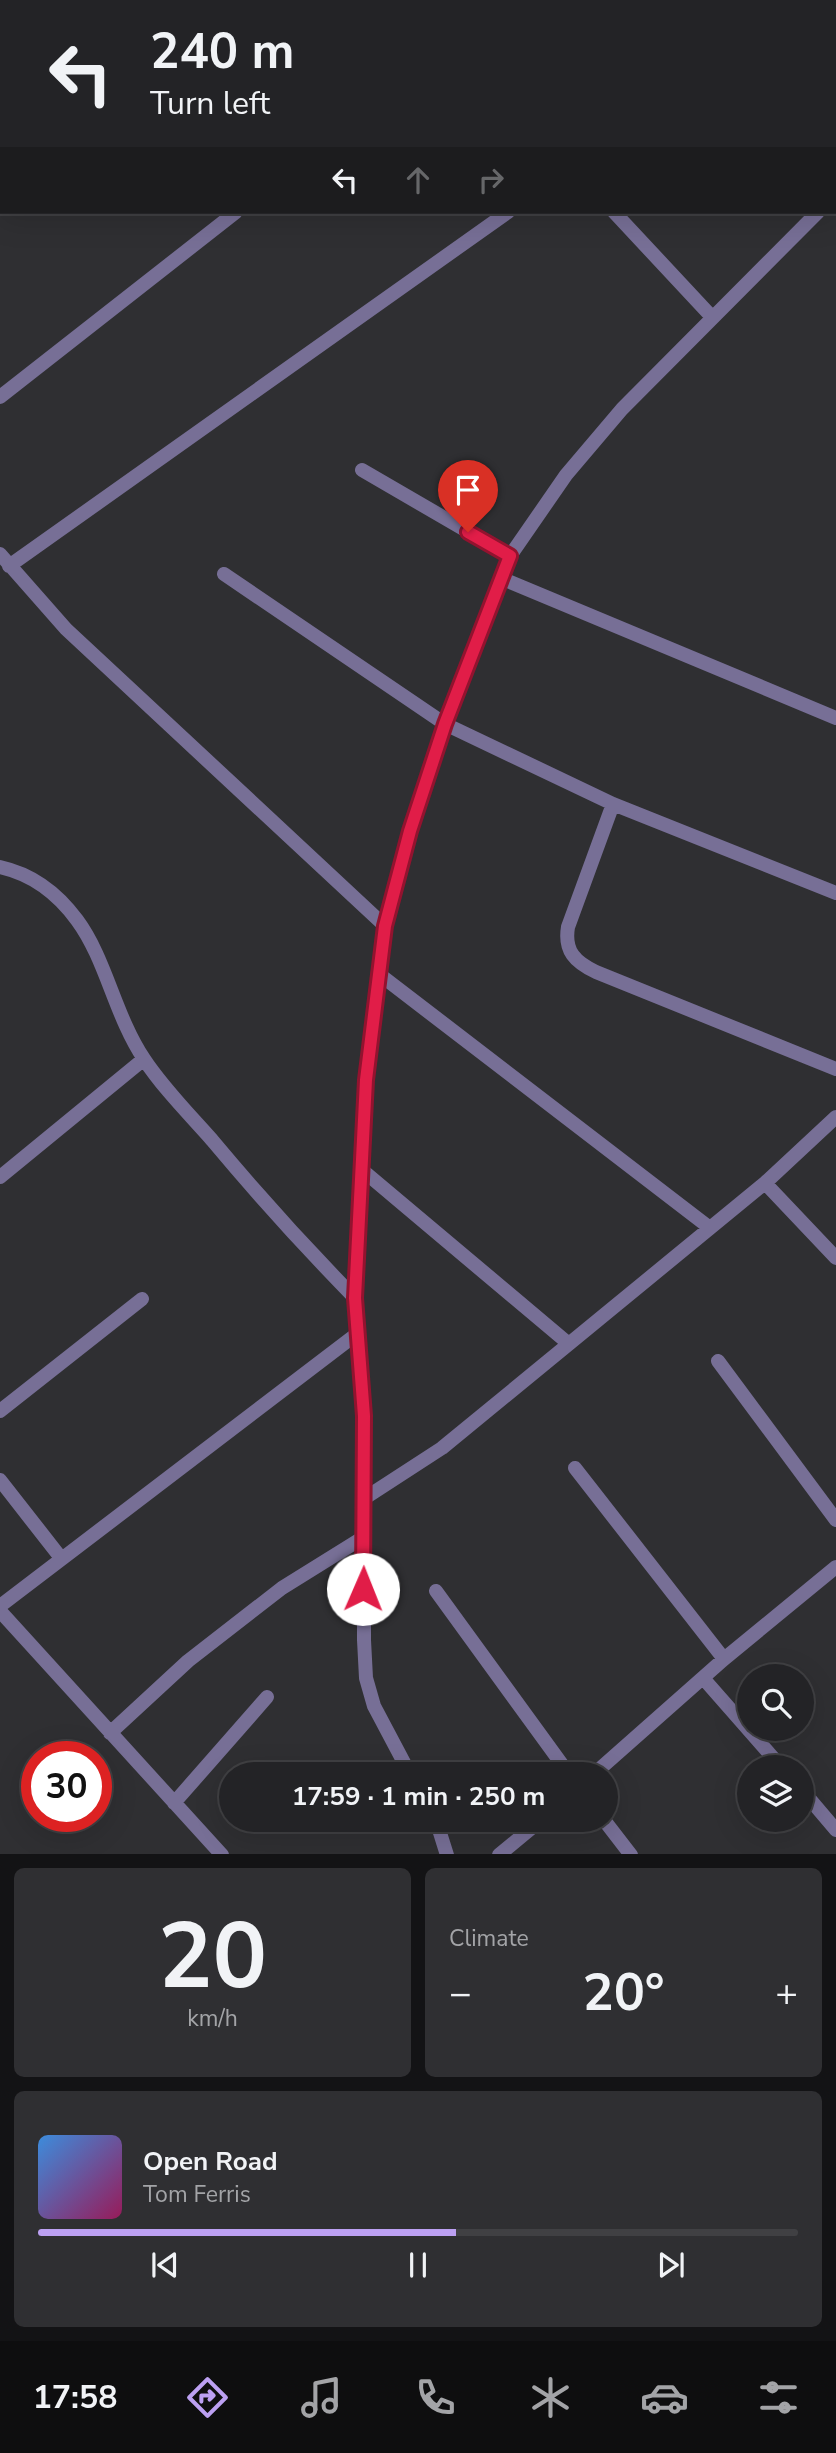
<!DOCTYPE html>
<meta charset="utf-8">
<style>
:root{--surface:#232326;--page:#2f2f32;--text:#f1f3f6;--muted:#a3a4a7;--line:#404043;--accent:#bca0f2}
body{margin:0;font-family:"Nunito Sans",sans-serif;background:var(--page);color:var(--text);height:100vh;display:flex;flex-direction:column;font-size:26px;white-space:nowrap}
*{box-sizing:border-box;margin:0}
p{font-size:23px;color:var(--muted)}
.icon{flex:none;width:38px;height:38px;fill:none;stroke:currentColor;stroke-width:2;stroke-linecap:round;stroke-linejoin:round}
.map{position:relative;height:1854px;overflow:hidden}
.sheet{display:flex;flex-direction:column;gap:14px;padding:14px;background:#131315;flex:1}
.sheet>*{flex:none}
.banner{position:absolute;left:0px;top:0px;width:836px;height:214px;box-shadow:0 7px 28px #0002,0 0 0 2px var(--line);background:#232326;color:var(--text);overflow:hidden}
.controls{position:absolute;left:737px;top:1664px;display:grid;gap:14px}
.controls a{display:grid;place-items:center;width:77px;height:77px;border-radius:50%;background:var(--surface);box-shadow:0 7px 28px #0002,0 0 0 2px var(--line);font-size:35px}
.speed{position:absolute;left:21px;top:1741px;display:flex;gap:14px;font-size:35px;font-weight:700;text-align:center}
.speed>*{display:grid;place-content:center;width:91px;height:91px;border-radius:50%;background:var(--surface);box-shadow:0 7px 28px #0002,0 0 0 2px var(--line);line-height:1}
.speed .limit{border:10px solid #d22;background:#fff;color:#111}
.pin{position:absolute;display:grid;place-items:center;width:60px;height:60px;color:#fff;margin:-72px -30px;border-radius:50% 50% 50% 0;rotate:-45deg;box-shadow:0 0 7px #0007}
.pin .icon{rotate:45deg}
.me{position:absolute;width:77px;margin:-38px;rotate:1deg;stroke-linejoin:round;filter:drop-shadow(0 0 5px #0008)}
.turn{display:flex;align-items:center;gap:24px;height:147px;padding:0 35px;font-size:32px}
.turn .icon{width:91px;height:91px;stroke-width:2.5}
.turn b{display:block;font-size:49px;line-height:60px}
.lanes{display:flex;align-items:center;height:66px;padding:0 35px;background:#0003;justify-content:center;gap:35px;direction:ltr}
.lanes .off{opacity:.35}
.big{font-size:52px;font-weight:700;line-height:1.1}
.sheet .card{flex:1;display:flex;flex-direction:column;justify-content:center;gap:10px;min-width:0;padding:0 24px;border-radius:10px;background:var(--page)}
.sheet .dial{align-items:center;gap:0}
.dial b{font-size:91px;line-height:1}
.song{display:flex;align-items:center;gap:21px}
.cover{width:84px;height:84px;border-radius:10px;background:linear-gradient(135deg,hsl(210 70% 55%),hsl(330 70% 35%))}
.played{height:7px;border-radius:4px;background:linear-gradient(90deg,var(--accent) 55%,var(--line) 55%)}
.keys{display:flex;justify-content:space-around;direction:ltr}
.heat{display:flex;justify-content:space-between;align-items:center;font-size:38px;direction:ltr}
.sheet .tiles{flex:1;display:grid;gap:14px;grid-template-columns:1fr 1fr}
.card:last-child{grid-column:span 2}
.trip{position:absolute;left:219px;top:1762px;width:399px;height:70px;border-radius:35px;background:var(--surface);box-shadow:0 7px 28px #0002,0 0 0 2px var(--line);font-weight:700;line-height:70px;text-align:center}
.tab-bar{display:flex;height:112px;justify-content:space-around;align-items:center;background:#0e0e0f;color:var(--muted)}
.tab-bar .icon{width:49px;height:49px}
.tab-bar .selected{color:var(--accent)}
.tab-bar b{font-size:32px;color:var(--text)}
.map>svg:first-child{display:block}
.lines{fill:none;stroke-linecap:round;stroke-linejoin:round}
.street{stroke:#776f96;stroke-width:14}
.route-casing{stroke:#92132f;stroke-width:18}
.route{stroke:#e11d48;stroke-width:12}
</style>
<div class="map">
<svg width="836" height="1855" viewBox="0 0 836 1855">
<rect width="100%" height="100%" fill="#2f2f32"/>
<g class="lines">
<path class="street" d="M 440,0 L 441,2
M 673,0 L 675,2
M 220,2 L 222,0
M 0,183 L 2,181
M 835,196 L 836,195
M 614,212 L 711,316
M 0,397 L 236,212
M 362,470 L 510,556
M 0,554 L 66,629 L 385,926
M 9,566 L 508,212
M 224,574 L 445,724 L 613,804 L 836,893
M 503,579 L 836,718
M 613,804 L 568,927 C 564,951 575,962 596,972 L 836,1069
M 0,867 C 32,874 58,894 77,920 C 106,959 115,1016 144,1059 C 163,1088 189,1114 212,1140 C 258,1195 305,1247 355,1298
M 379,974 L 710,1228
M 361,1169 L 569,1344
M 0,1177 L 144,1059
M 765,1183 L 836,1258
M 718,1361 L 836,1520
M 0,1411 L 142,1299
M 575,1468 L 724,1659
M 0,1480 L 61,1558
M 365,1498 L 442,1448 L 765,1183 L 836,1117
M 436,1591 L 569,1774
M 0,1606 L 358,1333
M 0,1611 L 222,1855
M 703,1678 L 782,1768
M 110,1733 L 188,1661 L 282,1588 L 364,1537
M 410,1774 L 374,1706 L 366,1678 L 364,1640 L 364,1416 L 355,1298 L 366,1080 L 385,926 L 410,831 L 445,724 L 510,556 L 566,475 L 622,409 L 818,212
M 594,1774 L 724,1659 L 836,1567
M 802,1790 L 836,1830
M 174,1803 L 267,1697
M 436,1820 L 447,1855
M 604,1820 L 631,1855
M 499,1855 L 541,1820"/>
</g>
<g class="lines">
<defs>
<path id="route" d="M 363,1589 L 364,1416 L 355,1298 L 366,1080 L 385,926 L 410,831 L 445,724 L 510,556 L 468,532"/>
</defs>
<use href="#route" class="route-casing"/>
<use href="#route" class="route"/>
</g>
</svg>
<div class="controls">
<a><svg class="icon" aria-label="search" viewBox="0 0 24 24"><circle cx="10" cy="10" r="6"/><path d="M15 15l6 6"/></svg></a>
<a><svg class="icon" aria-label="layers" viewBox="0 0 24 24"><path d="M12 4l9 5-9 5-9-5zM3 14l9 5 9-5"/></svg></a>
</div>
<div class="speed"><div class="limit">30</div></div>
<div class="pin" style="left:468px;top:532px;background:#d93025"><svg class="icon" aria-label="arrive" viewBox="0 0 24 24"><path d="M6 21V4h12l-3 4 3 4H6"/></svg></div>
<svg class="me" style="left:363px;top:1589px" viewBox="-20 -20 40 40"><circle r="19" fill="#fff"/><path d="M0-13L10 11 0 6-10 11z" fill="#e11d48"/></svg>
<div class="trip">17:59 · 1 min · 250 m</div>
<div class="banner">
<div class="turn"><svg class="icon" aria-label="left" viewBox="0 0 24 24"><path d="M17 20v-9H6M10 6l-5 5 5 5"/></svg><div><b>240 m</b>Turn left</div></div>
<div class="lanes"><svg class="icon" aria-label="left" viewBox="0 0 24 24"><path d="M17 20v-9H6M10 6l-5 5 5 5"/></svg><svg class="icon off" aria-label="ahead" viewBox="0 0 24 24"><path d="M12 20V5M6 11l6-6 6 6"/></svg><svg class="icon off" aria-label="right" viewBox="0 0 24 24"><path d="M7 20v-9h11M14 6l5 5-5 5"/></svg></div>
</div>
</div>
<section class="sheet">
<div class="tiles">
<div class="card dial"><b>20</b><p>km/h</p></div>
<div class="card"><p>Climate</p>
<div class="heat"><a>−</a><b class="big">20°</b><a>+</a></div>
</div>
<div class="card">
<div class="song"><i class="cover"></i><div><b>Open Road</b><p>Tom Ferris</p></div></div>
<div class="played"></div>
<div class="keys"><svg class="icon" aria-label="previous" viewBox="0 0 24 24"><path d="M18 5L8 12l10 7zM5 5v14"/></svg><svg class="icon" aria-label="pause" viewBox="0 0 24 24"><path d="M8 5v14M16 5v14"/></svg><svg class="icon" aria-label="next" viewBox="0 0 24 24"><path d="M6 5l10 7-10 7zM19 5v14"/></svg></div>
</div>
</div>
</section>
<nav class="tab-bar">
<b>17:58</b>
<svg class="icon selected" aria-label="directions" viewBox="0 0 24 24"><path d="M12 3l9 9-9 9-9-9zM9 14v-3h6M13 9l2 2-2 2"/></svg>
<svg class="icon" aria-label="music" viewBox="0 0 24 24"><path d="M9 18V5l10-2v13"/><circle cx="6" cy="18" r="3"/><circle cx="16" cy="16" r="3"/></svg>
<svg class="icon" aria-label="phone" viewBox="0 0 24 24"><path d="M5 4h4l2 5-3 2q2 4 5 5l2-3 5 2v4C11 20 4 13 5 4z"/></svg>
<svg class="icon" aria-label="climate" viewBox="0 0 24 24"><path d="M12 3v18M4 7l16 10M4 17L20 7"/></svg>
<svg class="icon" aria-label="car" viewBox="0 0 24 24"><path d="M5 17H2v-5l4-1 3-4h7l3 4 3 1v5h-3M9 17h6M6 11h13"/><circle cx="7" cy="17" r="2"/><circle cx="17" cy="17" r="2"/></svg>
<svg class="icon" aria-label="filters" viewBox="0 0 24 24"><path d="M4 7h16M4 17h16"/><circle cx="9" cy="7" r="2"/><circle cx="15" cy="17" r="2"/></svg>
</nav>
